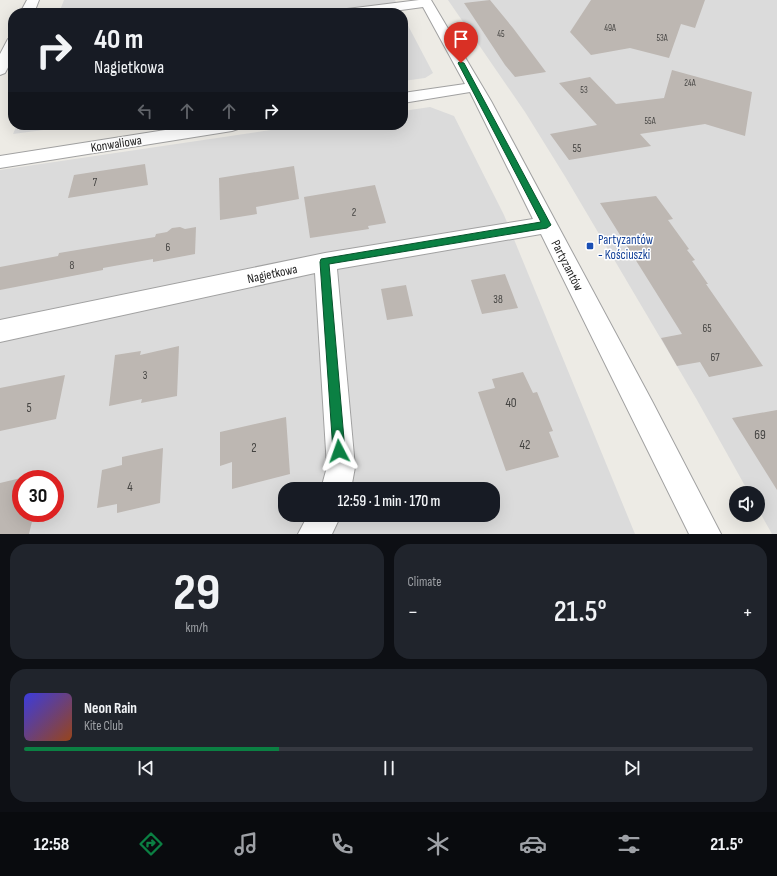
<!DOCTYPE html>
<meta charset="utf-8">
<style>
:root{--surface:#171b24;--page:#20242c;--text:#f1f3f6;--muted:#9ea1a6;--line:#363941;--accent:#0b8043}
body{margin:0;font-family:"Sofia Sans Condensed",sans-serif;background:var(--page);color:var(--text);height:100vh;display:flex;flex-direction:column;font-size:15px;white-space:nowrap}
*{box-sizing:border-box;margin:0}
p{font-size:13px;color:var(--muted)}
.icon{flex:none;width:22px;height:22px;fill:none;stroke:currentColor;stroke-width:2;stroke-linecap:round;stroke-linejoin:round}
.map{position:relative;height:534px;overflow:hidden}
.drawer{display:flex;flex-direction:column;gap:10px;padding:10px;background:#0d0f14;flex:1}
.drawer>*{flex:none}
.banner{position:absolute;left:8px;top:8px;width:400px;height:122px;border-radius:16px;box-shadow:0 4px 16px #0002;background:#171b24;color:var(--text);overflow:hidden}
.buttons{position:absolute;left:729px;top:486px;display:grid;gap:8px}
.buttons a{display:grid;place-items:center;width:36px;height:36px;border-radius:50%;background:var(--surface);box-shadow:0 4px 16px #0002;font-size:20px}
.speed{position:absolute;left:12px;top:470px;display:flex;gap:8px;font-size:20px;font-weight:700;text-align:center}
.speed>*{display:grid;place-content:center;width:52px;height:52px;border-radius:50%;background:var(--surface);box-shadow:0 4px 16px #0002;line-height:1}
.speed .limit{border:6px solid #d22;background:#fff;color:#111}
.pin{position:absolute;display:grid;place-items:center;width:34px;height:34px;color:#fff;margin:-41px -17px;border-radius:50% 50% 50% 0;rotate:-45deg;box-shadow:0 0 4px #0007}
.pin .icon{rotate:45deg}
.me{position:absolute;width:44px;margin:-22px;rotate:356deg;stroke-linejoin:round;filter:drop-shadow(0 0 3px #0008)}
.turn{display:flex;align-items:center;gap:14px;height:84px;padding:0 20px;font-size:18px}
.turn .icon{width:52px;height:52px;stroke-width:2.5}
.turn b{display:block;font-size:28px;line-height:34px}
.lanes{display:flex;align-items:center;height:38px;padding:0 20px;background:#0003;justify-content:center;gap:20px;direction:ltr}
.lanes .off{opacity:.35}
.big{font-size:30px;font-weight:600;line-height:1.1}
.drawer .tile{flex:1;display:flex;flex-direction:column;justify-content:center;gap:6px;min-width:0;padding:0 14px;border-radius:16px;background:var(--page)}
.drawer .dial{align-items:center;gap:0}
.dial b{font-size:52px;line-height:1}
.song{display:flex;align-items:center;gap:12px}
.cover{width:48px;height:48px;border-radius:6px;background:linear-gradient(135deg,hsl(240 70% 55%),hsl(20 70% 35%))}
.played{height:4px;border-radius:2px;background:linear-gradient(90deg,var(--accent) 35%,var(--line) 35%)}
.keys{display:flex;justify-content:space-around;direction:ltr}
.heat{display:flex;justify-content:space-between;align-items:center;font-size:22px;direction:ltr}
.drawer .tiles{flex:1;display:grid;gap:10px;grid-template-columns:1fr 1fr}
.tile:last-child{grid-column:span 2}
.trip{position:absolute;left:278px;top:482px;width:222px;height:40px;border-radius:16px;background:var(--surface);box-shadow:0 4px 16px #0002;font-weight:600;line-height:40px;text-align:center}
.menu{display:flex;height:64px;justify-content:space-around;align-items:center;background:#090b0e;color:var(--muted)}
.menu .icon{width:28px;height:28px}
.menu .current{color:var(--accent)}
.menu b{font-size:18px;color:var(--text)}
.map>svg:first-child{display:block}
.residential{fill:#dbdbdb;fill-rule:evenodd}
.building{fill:#bdb7b2}
.lines{fill:none;stroke-linecap:round;stroke-linejoin:round}
.minor-casing{stroke:#a1a1a1;stroke-width:2}
.minor{fill:#fff;fill-rule:evenodd}
.route{fill:#0b8043;stroke:#07532c}
.transit-dot{fill:#1a4fb4;stroke:#fff;stroke-width:1.5}
.labels{text-anchor:middle;stroke-width:3;stroke-linejoin:round;paint-order:stroke}
.far-number-label{font-size:9px;fill:#454442}
.number-label{font-size:11px;fill:#454442}
.street-label{font-size:13px;fill:#1d1d1d;stroke:#fff}
.transit-label{font-size:13px;fill:#164399;stroke:#fff;text-anchor:start}
.near-number-label{font-size:13px;fill:#454442}
</style>
<div class="map">
<svg width="777" height="534" viewBox="0 0 777 534">
<rect width="100%" height="100%" fill="#edebe5"/>
<path class="residential" d="M 64,0 L 395,0 L 401,13 L 59,13 Z
M 448,0 L 777,0 L 777,534 L 772,534 L 758,509 L 758,493 L 749,493 L 697,400 L 566,178 L 525,112 Z
M 403,16 L 433,73 L 425,78 L 403,81 Z
M 430,107 L 454,116 L 504,215 L 635,534 L 0,534 L 0,170 L 305,125 L 403,125 L 403,111 ZM 21,479 L 55,479 L 55,513 L 21,513 ZM 285,489 L 493,489 L 493,515 L 285,515 Z
M 17,125 L 81,125 L 13,134 Z"/>
<path class="building" d="M 490,0 L 513,28 L 546,72 L 515,77 L 505,65 L 464,3 Z
M 591,0 L 705,0 L 695,28 L 681,24 L 669,58 L 630,48 L 591,55 L 570,32 Z
M 672,70 L 752,92 L 745,136 L 705,124 L 640,134 L 651,146 L 569,160 L 550,134 L 597,125 L 559,83 L 590,77 L 616,104 L 664,98 Z
M 145,164 L 148,185 L 68,198 L 74,175 Z
M 294,166 L 299,199 L 256,207 L 257,214 L 220,220 L 219,178 Z
M 375,185 L 386,223 L 368,226 L 369,229 L 310,238 L 304,197 Z
M 656,196 L 673,219 L 668,220 L 689,249 L 687,250 L 695,260 L 692,261 L 708,284 L 706,284 L 763,366 L 709,377 L 700,362 L 677,366 L 661,338 L 682,334 L 600,203 Z
M 180,227 L 185,229 L 196,227 L 195,254 L 153,262 L 153,259 L 103,268 L 103,270 L 0,290 L 0,267 L 58,256 L 59,253 L 155,237 L 156,234 L 167,232 L 172,228 Z
M 505,274 L 518,308 L 482,314 L 471,280 Z
M 406,285 L 413,316 L 387,320 L 381,289 Z
M 179,346 L 177,396 L 141,403 L 142,399 L 109,406 L 115,355 L 141,351 L 140,355 Z
M 523,372 L 533,393 L 537,392 L 553,431 L 549,432 L 559,457 L 506,471 L 478,392 L 495,388 L 492,379 Z
M 65,375 L 56,419 L 0,431 L 0,388 Z
M 777,410 L 777,490 L 732,418 Z
M 286,417 L 290,474 L 232,489 L 232,462 L 220,466 L 220,432 Z
M 163,448 L 160,503 L 117,513 L 117,504 L 97,508 L 102,470 L 122,465 L 122,457 Z
M 42,473 L 41,479 L 21,479 L 21,513 L 34,513 L 29,534 L 0,534 L 0,483 Z"/>
<g class="lines">
<defs>
<path id="minor" d="M 27,0 L 39,0 L 34,13 L 20,13 Z
M 419,0 L 431,0 L 491,101 L 652,401 L 721,534 L 689,534 L 541,234 L 337,269 L 355,467 L 351,489 L 321,489 L 327,467 L 315,273 L 0,342 L 0,320 L 325,253 L 533,219 L 470,92 L 403,103 L 403,93 L 465,84 L 423,7 L 379,13 L 340,13 L 342,10 L 347,9 Z
M 13,38 L 13,58 L 5,73 L 0,75 L 0,54 L 8,39 Z
M 197,125 L 241,125 L 238,129 L 232,131 L 0,168 L 0,156 Z
M 308,515 L 341,515 L 332,534 L 298,534 Z"/>
</defs>
<use href="#minor" class="minor-casing"/>
<use href="#minor" class="minor"/>
</g>
<path class="route" d="M 459,62 L 464,63 L 551,225 L 547,228 L 329,264 L 345,451 L 343,455 L 339,457 L 335,455 L 333,451 L 320,262 L 321,259 L 541,222 L 458,63 Z"/>
<rect class="transit-dot" x="586" y="242" width="8" height="8" rx="2"/>
<g class="labels">
<g class="far-number-label">
<text x="610" y="31">49A</text>
<text x="501" y="37">45</text>
<text x="662" y="41">53A</text>
<text x="690" y="86">24A</text>
<text x="584" y="93">53</text>
<text x="650" y="124">55A</text>
</g>
<g class="number-label">
<text x="577" y="152">55</text>
<text x="95" y="186">7</text>
<text x="354" y="216">2</text>
<text x="168" y="251">6</text>
<text x="72" y="269">8</text>
<text x="498" y="303">38</text>
<text x="707" y="332">65</text>
<text x="715" y="361">67</text>
<text x="145" y="379">3</text>
</g>
<g class="street-label">
<text transform="translate(116 143) rotate(-9)" y="5">Konwaliowa</text>
<text transform="translate(568 265) rotate(63)" y="5">Partyzantów</text>
<text transform="translate(272 273) rotate(-12)" y="5">Nagietkowa</text>
</g>
<g class="transit-label">
<text x="598" y="244">Partyzantów<tspan x="598" dy="15">- Kościuszki</tspan></text>
</g>
<g class="near-number-label">
<text x="511" y="407">40</text>
<text x="29" y="412">5</text>
<text x="760" y="439">69</text>
<text x="525" y="449">42</text>
<text x="254" y="452">2</text>
<text x="130" y="491">4</text>
</g>
</g>
</svg>
<div class="buttons">
<a><svg class="icon" aria-label="sound" viewBox="0 0 24 24"><path d="M4 9h4l5-4v14l-5-4H4zM17 9q2 3 0 6"/></svg></a>
</div>
<div class="speed"><div class="limit">30</div></div>
<div class="pin" style="left:461px;top:63px;background:#d93025"><svg class="icon" aria-label="arrive" viewBox="0 0 24 24"><path d="M6 21V4h12l-3 4 3 4H6"/></svg></div>
<svg class="me" style="left:339px;top:451px" viewBox="-20 -20 40 40"><path d="M0-17L14 15 0 8-14 15z" fill="#0b8043" stroke="#fff" stroke-width="4"/></svg>
<div class="trip">12:59 · 1 min · 170 m</div>
<div class="banner">
<div class="turn"><svg class="icon" aria-label="right" viewBox="0 0 24 24"><path d="M7 20v-9h11M14 6l5 5-5 5"/></svg><div><b>40 m</b>Nagietkowa</div></div>
<div class="lanes"><svg class="icon off" aria-label="left" viewBox="0 0 24 24"><path d="M17 20v-9H6M10 6l-5 5 5 5"/></svg><svg class="icon off" aria-label="ahead" viewBox="0 0 24 24"><path d="M12 20V5M6 11l6-6 6 6"/></svg><svg class="icon off" aria-label="ahead" viewBox="0 0 24 24"><path d="M12 20V5M6 11l6-6 6 6"/></svg><svg class="icon" aria-label="right" viewBox="0 0 24 24"><path d="M7 20v-9h11M14 6l5 5-5 5"/></svg></div>
</div>
</div>
<section class="drawer">
<div class="tiles">
<div class="tile dial"><b>29</b><p>km/h</p></div>
<div class="tile"><p>Climate</p>
<div class="heat"><a>−</a><b class="big">21.5°</b><a>+</a></div>
</div>
<div class="tile">
<div class="song"><i class="cover"></i><div><b>Neon Rain</b><p>Kite Club</p></div></div>
<div class="played"></div>
<div class="keys"><svg class="icon" aria-label="previous" viewBox="0 0 24 24"><path d="M18 5L8 12l10 7zM5 5v14"/></svg><svg class="icon" aria-label="pause" viewBox="0 0 24 24"><path d="M8 5v14M16 5v14"/></svg><svg class="icon" aria-label="next" viewBox="0 0 24 24"><path d="M6 5l10 7-10 7zM19 5v14"/></svg></div>
</div>
</div>
</section>
<nav class="menu">
<b>12:58</b>
<svg class="icon current" aria-label="directions" viewBox="0 0 24 24"><path d="M12 3l9 9-9 9-9-9zM9 14v-3h6M13 9l2 2-2 2"/></svg>
<svg class="icon" aria-label="music" viewBox="0 0 24 24"><path d="M9 18V5l10-2v13"/><circle cx="6" cy="18" r="3"/><circle cx="16" cy="16" r="3"/></svg>
<svg class="icon" aria-label="phone" viewBox="0 0 24 24"><path d="M5 4h4l2 5-3 2q2 4 5 5l2-3 5 2v4C11 20 4 13 5 4z"/></svg>
<svg class="icon" aria-label="climate" viewBox="0 0 24 24"><path d="M12 3v18M4 7l16 10M4 17L20 7"/></svg>
<svg class="icon" aria-label="car" viewBox="0 0 24 24"><path d="M5 17H2v-5l4-1 3-4h7l3 4 3 1v5h-3M9 17h6M6 11h13"/><circle cx="7" cy="17" r="2"/><circle cx="17" cy="17" r="2"/></svg>
<svg class="icon" aria-label="filters" viewBox="0 0 24 24"><path d="M4 7h16M4 17h16"/><circle cx="9" cy="7" r="2"/><circle cx="15" cy="17" r="2"/></svg>
<b>21.5°</b>
</nav>
